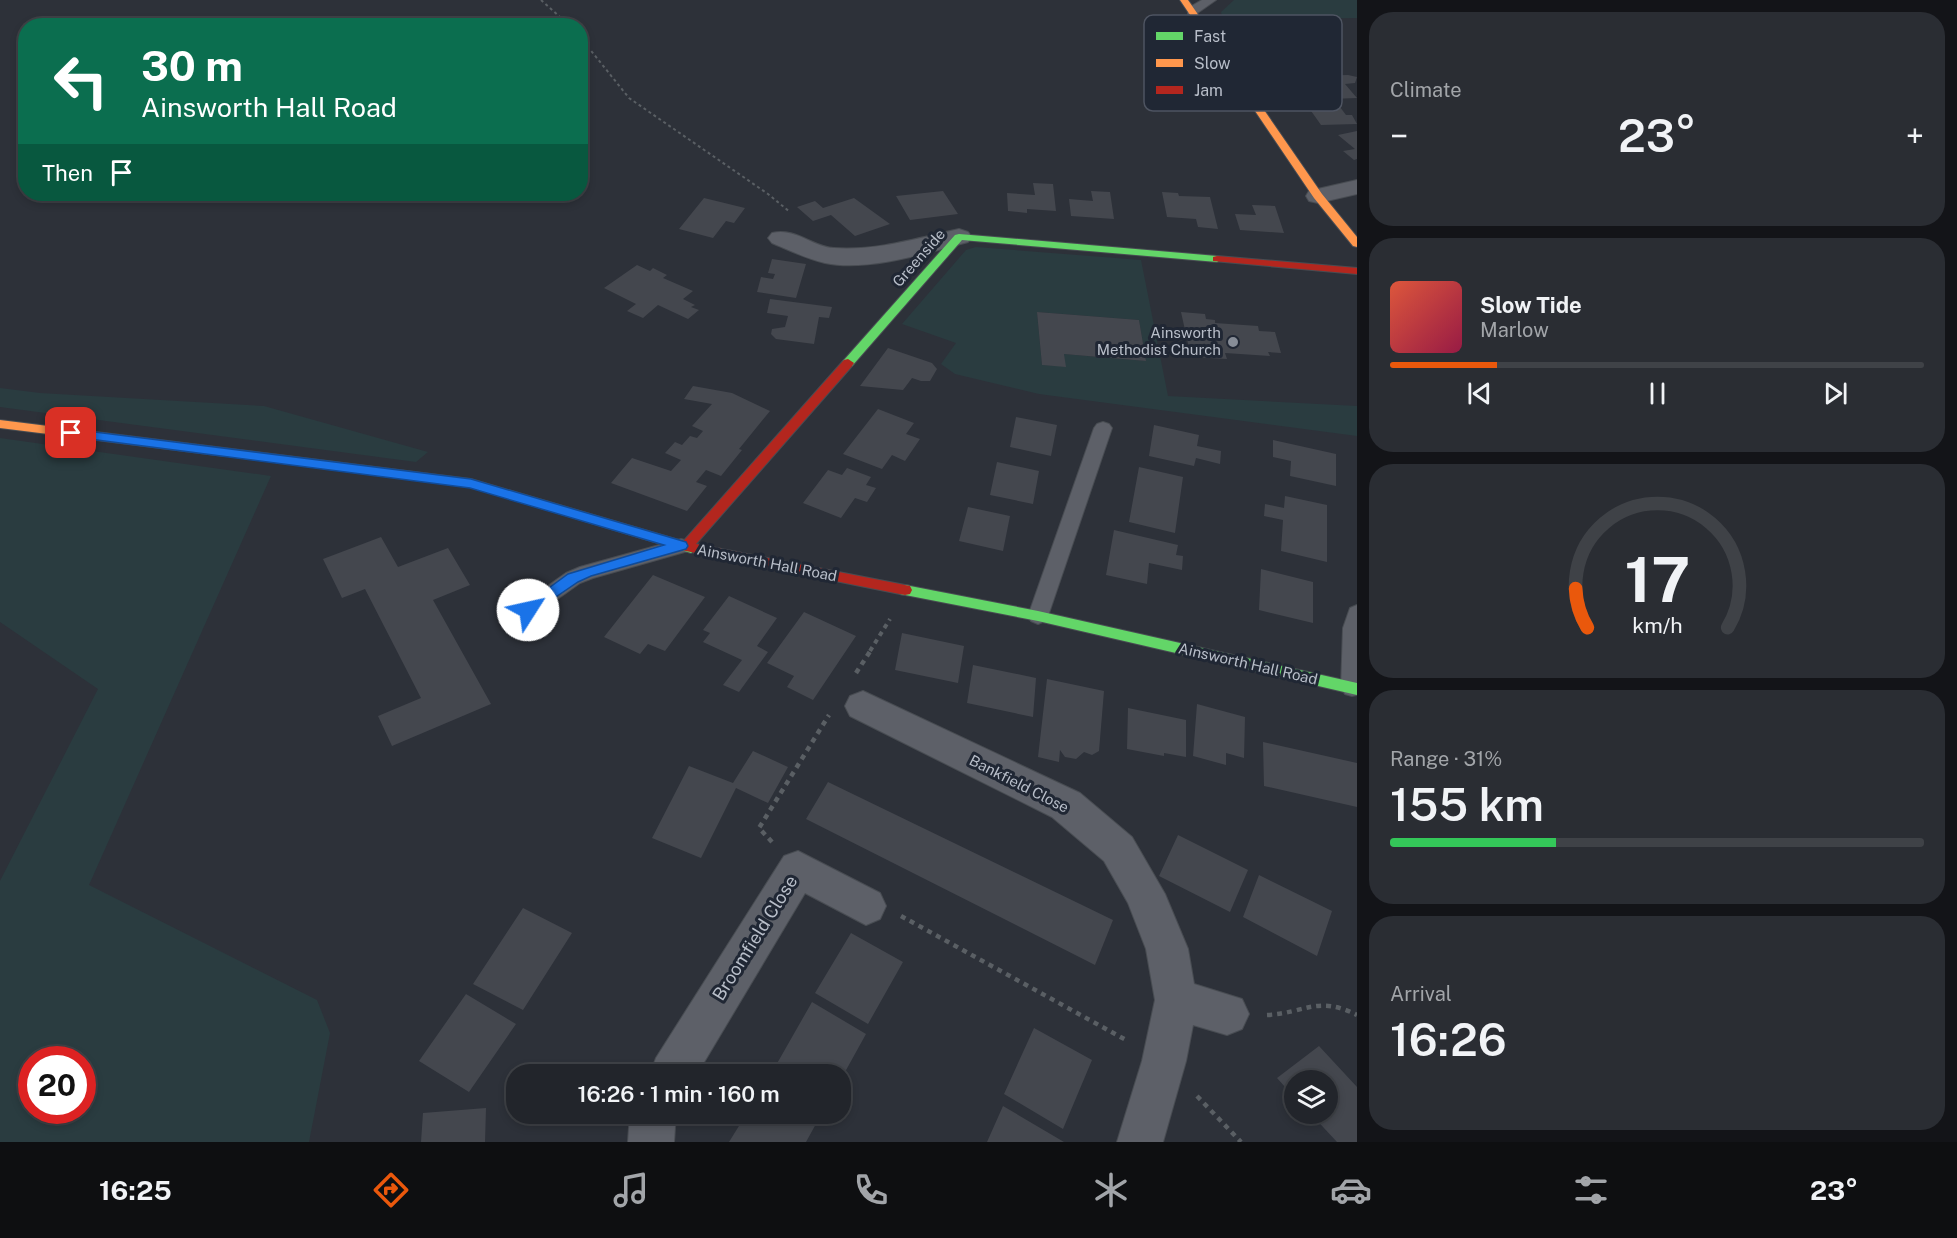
<!DOCTYPE html>
<meta charset="utf-8">
<style>
:root{--surface:#22252b;--page:#2a2d33;--text:#f1f3f6;--muted:#a2a5a9;--line:#3f4247;--accent:#ea580c}
body{margin:0;font-family:"Public Sans",sans-serif;background:var(--page);color:var(--text);height:100vh;display:flex;flex-direction:column;font-size:22px;white-space:nowrap}
*{box-sizing:border-box;margin:0}
p{font-size:20px;color:var(--muted)}
.icon{flex:none;width:33px;height:33px;fill:none;stroke:currentColor;stroke-width:2;stroke-linecap:round;stroke-linejoin:round}
.map{position:relative;flex:1;overflow:hidden}
.details{display:flex;flex-direction:column;gap:12px;padding:12px;background:#131418;width:600px}
.details>*{flex:none}
.banner{position:absolute;left:18px;top:18px;width:570px;height:183px;border-radius:24px;box-shadow:0 3px 9px #0003,0 0 0 2px var(--line);background:#0b6e4f;color:#fff;overflow:hidden}
.fabs{position:absolute;left:1284px;top:1070px;display:grid;gap:12px}
.fabs a{display:grid;place-items:center;width:54px;height:54px;border-radius:50%;background:var(--surface);box-shadow:0 3px 9px #0003,0 0 0 2px var(--line);font-size:30px}
.speed{position:absolute;left:18px;top:1046px;display:flex;gap:12px;font-size:30px;font-weight:700;text-align:center}
.speed>*{display:grid;place-content:center;width:78px;height:78px;border-radius:50%;background:var(--surface);box-shadow:0 3px 9px #0003,0 0 0 2px var(--line);line-height:1}
.speed .limit{border:9px solid #d22;background:#fff;color:#111}
.pin{position:absolute;display:grid;place-items:center;width:51px;height:51px;color:#fff;margin:-26px;border-radius:12px;box-shadow:0 3px 9px #0006}
.me{position:absolute;width:66px;margin:-33px;rotate:55deg;stroke-linejoin:round;filter:drop-shadow(0 0 4px #0008)}
.turn{display:flex;align-items:center;gap:21px;height:126px;padding:0 24px;font-size:27px}
.turn .icon{width:78px;height:78px;stroke-width:2.5}
.turn b{display:block;font-size:42px;line-height:51px}
.then{display:flex;align-items:center;height:57px;padding:0 24px;background:#0003;gap:12px;font-size:22px}
.big{font-size:45px;font-weight:600;line-height:1.1}
.details .widget{flex:1;display:flex;flex-direction:column;justify-content:center;gap:9px;min-width:0;padding:0 21px;border-radius:24px;background:var(--page)}
.details .dial{align-items:center;gap:0}
.dial svg{height:156px;overflow:visible;fill:none;stroke:var(--line);stroke-width:7;stroke-linecap:round;text-anchor:middle}
.dial text{fill:var(--text);stroke:none}
.song{display:flex;align-items:center;gap:18px}
.cover{width:72px;height:72px;border-radius:9px;background:linear-gradient(135deg,hsl(10 70% 55%),hsl(340 70% 35%))}
.played{height:6px;border-radius:3px;background:linear-gradient(90deg,var(--accent) 20%,var(--line) 20%)}
.keys{display:flex;justify-content:space-around;direction:ltr}
.heat{display:flex;justify-content:space-between;align-items:center;font-size:33px;direction:ltr}
.charge{height:9px;border-radius:4px;background:linear-gradient(90deg,#34c759 31%,var(--line) 0)}
.trip{position:absolute;left:506px;top:1064px;width:345px;height:60px;border-radius:24px;background:var(--surface);box-shadow:0 3px 9px #0003,0 0 0 2px var(--line);font-weight:600;line-height:60px;text-align:center}
.menu{display:flex;height:96px;justify-content:space-around;align-items:center;background:#0e0f11;color:var(--muted)}
.menu .icon{width:42px;height:42px}
.menu .on{color:var(--accent)}
.menu b{font-size:27px;color:var(--text)}
main{display:flex;flex:1;min-height:0}
.map>svg:first-child{display:block}
.green{fill:#2a3c40;fill-rule:evenodd}
.building{fill:#44474e}
.lines{fill:none;stroke-linecap:round;stroke-linejoin:round}
.lane-casing{stroke:#484c52;stroke-width:2}
.street-casing{stroke:#484c52;stroke-width:2}
.fast-casing{stroke:#484c52;stroke-width:2}
.slow-casing{stroke:#484c52;stroke-width:2}
.jam-casing{stroke:#484c52;stroke-width:2}
.path-far2{stroke:#5a5f64;stroke-width:2;stroke-dasharray:3 3;stroke-linecap:butt}
.path-far1{stroke:#5a5f64;stroke-width:4;stroke-dasharray:4.5 4.5;stroke-linecap:butt}
.path{stroke:#5a5f64;stroke-width:4.5;stroke-dasharray:5 5;stroke-linecap:butt}
.lane{fill:#5d6068;fill-rule:evenodd}
.street{fill:#5d6068;fill-rule:evenodd}
.fast{fill:#63d668;fill-rule:evenodd}
.slow{fill:#ff974d;fill-rule:evenodd}
.jam{fill:#b3261e;fill-rule:evenodd}
.route{fill:#1a73e8;stroke:#114b97;stroke-width:1.5}
.poi-dot{fill:#878d97;stroke:#202734;stroke-width:2}
.labels{text-anchor:middle;stroke-width:6;stroke-linejoin:round;paint-order:stroke}
.street-label{font-size:15px;fill:#b8bec9;stroke:#202734}
.poi-label{font-size:15px;fill:#b8bec9;stroke:#202734;text-anchor:end}
.near-street-label{font-size:18px;fill:#b8bec9;stroke:#202734}
.key{fill:#202734;stroke:#4e5461;stroke-width:1.5}
.key-label{font-size:16px;fill:#b8bec9}
</style>
<main>
<div class="map">
<svg width="1357" height="1142" viewBox="0 0 1357 1142">
<rect width="100%" height="100%" fill="#2d3139"/>
<path class="green" d="M 1234,0 L 1357,0 L 1357,18 L 1223,20 L 1221,12 Z
M 976,247 L 1141,260 L 1168,396 L 1357,406 L 1357,436 L 1039,394 L 955,374 L 941,364 L 956,343 L 902,324 L 966,250 ZM 1037,312 L 1139,320 L 1146,361 L 1064,354 L 1065,366 L 1042,365 Z
M 0,388 L 40,393 L 264,406 L 428,452 L 416,462 L 0,407 Z
M 0,438 L 271,476 L 89,885 L 317,1000 L 330,1033 L 309,1142 L 0,1142 L 0,881 L 98,689 L 0,622 ZM 32,1059 L 82,1059 L 82,1110 L 32,1110 Z"/>
<path class="building" d="M 1348,75 L 1357,77 L 1355,83 L 1345,84 L 1357,98 L 1330,99 L 1320,87 L 1311,87 L 1302,76 Z
M 1340,107 L 1346,115 L 1352,115 L 1357,124 L 1321,125 L 1309,108 Z
M 1357,131 L 1357,159 L 1354,160 L 1343,151 L 1355,149 L 1338,135 Z
M 1033,183 L 1053,184 L 1056,211 L 1027,209 L 1027,213 L 1008,211 L 1007,193 L 1035,195 Z
M 943,191 L 958,214 L 910,220 L 896,196 Z
M 1091,191 L 1110,192 L 1114,219 L 1071,216 L 1069,199 L 1093,201 Z
M 1162,192 L 1178,193 L 1179,196 L 1210,197 L 1218,229 L 1198,227 L 1196,219 L 1167,217 Z
M 704,198 L 745,208 L 734,223 L 726,221 L 713,238 L 679,229 Z
M 854,198 L 890,224 L 855,236 L 831,215 L 813,221 L 797,207 L 815,201 L 823,208 Z
M 1252,205 L 1275,206 L 1284,233 L 1240,230 L 1235,214 L 1256,215 Z
M 772,259 L 806,264 L 796,298 L 757,292 L 761,277 L 773,279 L 775,274 L 768,273 Z
M 637,265 L 650,271 L 653,268 L 667,275 L 663,278 L 693,291 L 683,299 L 695,305 L 691,307 L 699,310 L 688,319 L 658,305 L 643,318 L 627,311 L 636,304 L 604,288 Z
M 770,299 L 832,307 L 829,318 L 819,317 L 814,344 L 776,339 L 771,334 L 772,329 L 785,327 L 788,316 L 767,313 Z
M 1037,312 L 1139,320 L 1146,361 L 1064,354 L 1066,367 L 1042,365 Z
M 1181,312 L 1205,314 L 1206,319 L 1215,320 L 1215,323 L 1258,326 L 1259,331 L 1275,332 L 1281,353 L 1268,352 L 1270,356 L 1225,353 L 1227,359 L 1191,357 Z
M 888,348 L 932,363 L 937,369 L 930,381 L 921,381 L 912,378 L 903,390 L 860,386 Z
M 693,386 L 732,393 L 770,411 L 739,449 L 742,450 L 721,476 L 706,470 L 696,482 L 707,486 L 687,511 L 611,483 L 632,458 L 671,471 L 681,460 L 665,453 L 675,442 L 682,445 L 690,436 L 697,438 L 703,431 L 692,426 L 712,404 L 684,399 Z
M 878,409 L 914,423 L 906,434 L 920,439 L 905,461 L 892,455 L 882,469 L 843,454 Z
M 1016,417 L 1057,425 L 1051,456 L 1010,447 Z
M 1154,425 L 1199,435 L 1197,446 L 1221,451 L 1220,464 L 1196,458 L 1194,466 L 1149,456 Z
M 1273,440 L 1336,454 L 1336,486 L 1290,476 L 1291,461 L 1273,457 Z
M 997,462 L 1039,471 L 1033,504 L 990,495 Z
M 1139,467 L 1183,477 L 1175,533 L 1129,522 Z
M 847,468 L 871,477 L 866,485 L 876,488 L 867,502 L 855,498 L 841,518 L 803,503 L 828,470 L 842,475 Z
M 1285,496 L 1327,505 L 1327,562 L 1281,551 L 1283,520 L 1264,516 L 1265,504 L 1284,508 Z
M 968,507 L 1010,516 L 1003,551 L 959,541 Z
M 1114,530 L 1178,545 L 1176,555 L 1183,556 L 1182,570 L 1149,563 L 1147,584 L 1106,575 Z
M 381,537 L 398,567 L 448,548 L 470,585 L 433,600 L 491,704 L 392,746 L 378,716 L 421,698 L 365,589 L 342,598 L 323,559 Z
M 1261,569 L 1313,582 L 1313,623 L 1259,610 Z
M 653,575 L 705,597 L 665,651 L 648,644 L 640,654 L 604,637 Z
M 729,596 L 777,618 L 757,646 L 768,652 L 739,692 L 723,685 L 742,660 L 703,642 L 710,633 L 703,630 Z
M 804,612 L 856,636 L 813,700 L 787,687 L 794,676 L 767,663 Z
M 902,633 L 964,646 L 958,683 L 895,670 Z
M 973,665 L 1036,678 L 1033,717 L 967,703 Z
M 1047,679 L 1104,691 L 1099,751 L 1092,755 L 1084,752 L 1076,759 L 1065,757 L 1060,750 L 1059,762 L 1038,757 Z
M 1197,704 L 1245,717 L 1244,758 L 1226,753 L 1226,765 L 1193,756 Z
M 1128,708 L 1186,720 L 1186,757 L 1164,753 L 1164,756 L 1127,749 Z
M 1263,742 L 1357,763 L 1357,807 L 1264,786 Z
M 753,751 L 788,767 L 768,803 L 736,788 L 701,858 L 652,838 L 689,766 L 733,783 Z
M 828,782 L 1113,920 L 1095,965 L 806,819 Z
M 1178,835 L 1248,870 L 1230,912 L 1159,876 Z
M 1259,875 L 1332,911 L 1317,956 L 1243,917 Z
M 523,908 L 572,933 L 523,1010 L 473,984 Z
M 851,933 L 903,962 L 868,1024 L 815,993 Z
M 466,994 L 516,1024 L 469,1092 L 419,1061 Z
M 812,1002 L 866,1034 L 840,1081 L 840,1074 L 786,1074 L 775,1067 Z
M 1034,1028 L 1092,1060 L 1063,1129 L 1004,1094 Z
M 1319,1046 L 1357,1087 L 1357,1142 L 1337,1142 L 1310,1113 L 1328,1113 L 1328,1080 L 1294,1080 L 1294,1097 L 1277,1078 Z
M 1003,1106 L 1064,1142 L 987,1142 Z
M 486,1108 L 485,1142 L 421,1142 L 423,1113 Z
M 747,1113 L 822,1113 L 806,1142 L 729,1142 Z"/>
<g class="lines">
<defs>
<path id="lane" d="M 1202,0 L 1216,0 L 1196,14 L 1188,14 L 1188,8 Z
M 1103,422 L 1109,424 L 1112,428 L 1048,616 L 1045,621 L 1038,624 L 1031,621 L 1028,616 L 1094,428 L 1097,424 Z
M 681,539 L 688,541 L 691,546 L 688,551 L 593,578 L 580,583 L 535,615 L 528,618 L 521,615 L 518,610 L 521,605 L 566,573 L 580,567 Z
M 1357,605 L 1357,695 L 1352,696 L 1345,694 L 1341,688 L 1343,628 L 1350,608 Z"/>
<path id="street" d="M 1357,180 L 1357,194 L 1318,203 L 1309,201 L 1306,196 L 1309,191 Z
M 959,229 L 968,232 L 972,237 L 968,242 C 927,253 867,272 825,263 C 807,259 789,250 772,243 L 768,238 L 772,233 C 795,227 813,247 834,248 C 877,251 918,238 959,229 Z
M 863,691 L 1080,793 L 1132,837 L 1165,894 L 1188,949 L 1194,984 L 1242,999 L 1249,1014 L 1242,1029 L 1227,1035 L 1193,1025 L 1186,1061 L 1163,1142 L 1117,1142 L 1142,1061 L 1155,1000 L 1146,949 L 1128,903 L 1104,861 L 1052,817 L 850,716 L 845,706 L 850,696 Z
M 798,851 L 880,893 L 886,906 L 880,919 L 866,925 L 805,893 L 697,1074 L 650,1074 L 656,1058 L 784,856 Z
M 630,1113 L 676,1113 L 674,1142 L 628,1142 Z"/>
<path id="fast" d="M 959,234 L 1217,256 L 1222,259 L 1217,262 L 962,240 L 852,366 L 844,366 L 842,363 L 844,360 L 955,235 Z
M 224,448 L 471,479 L 696,545 L 698,548 L 691,553 L 471,487 L 220,455 L 218,452 L 220,449 Z
M 905,585 L 1038,611 L 1357,683 L 1357,695 L 1038,621 L 900,594 L 898,590 L 900,586 Z"/>
<path id="slow" d="M 1180,0 L 1188,0 L 1322,194 L 1357,237 L 1357,247 L 1353,246 L 1314,198 Z
M 0,420 L 224,448 L 230,452 L 224,456 L 0,428 Z"/>
<path id="jam" d="M 1217,256 L 1357,268 L 1357,274 L 1213,261 L 1213,257 Z
M 848,359 L 854,363 L 852,366 L 696,544 L 905,585 L 910,586 L 912,590 L 910,594 L 905,595 L 681,550 L 679,547 L 681,544 L 844,360 Z"/>
</defs>
<use href="#lane" class="lane-casing"/>
<use href="#street" class="street-casing"/>
<use href="#fast" class="fast-casing"/>
<use href="#slow" class="slow-casing"/>
<use href="#jam" class="jam-casing"/>
<path class="path-far2" d="M 541,0 L 570,26
M 580,37 L 629,98 L 768,194 L 790,212"/>
<path class="path-far1" d="M 870,651 L 890,619"/>
<path class="path" d="M 856,673 L 871,650
M 772,842 L 759,828 L 829,715
M 901,916 L 1126,1040
M 1267,1015 C 1305,1013 1318,995 1357,1015
M 1197,1096 L 1241,1142"/>
<use href="#lane" class="lane"/>
<use href="#street" class="street"/>
<use href="#fast" class="fast"/>
<use href="#slow" class="slow"/>
<use href="#jam" class="jam"/>
</g>
<path class="route" d="M 71,429 L 471,479 L 686,542 L 688,546 L 686,549 L 591,576 L 578,582 L 528,616 L 523,614 L 521,610 L 523,607 L 568,574 L 664,545 L 470,488 L 66,436 L 64,433 Z"/>
<circle class="poi-dot" cx="1233" cy="342" r="6"/>
<g class="labels">
<g class="street-label">
<text transform="translate(919 258) rotate(-49)" y="5">Greenside</text>
<text transform="translate(767 563) rotate(11)" y="5">Ainsworth Hall Road</text>
<text transform="translate(1248 664) rotate(13)" y="5">Ainsworth Hall Road</text>
<text transform="translate(1019 784) rotate(27)" y="5">Bankfield Close</text>
</g>
<g class="poi-label">
<text x="1221" y="338">Ainsworth<tspan x="1221" dy="17">Methodist Church</tspan></text>
</g>
<g class="near-street-label">
<text transform="translate(755 938) rotate(-58)" y="6">Broomfield Close</text>
</g>
</g>
<rect x="1144" y="15" width="198" height="96" rx="9" class="key"/>
<rect x="1156" y="32" width="27" height="8" fill="#63d668"/>
<rect x="1156" y="59" width="27" height="8" fill="#ff974d"/>
<rect x="1156" y="86" width="27" height="8" fill="#b3261e"/>
<g class="key-label">
<text x="1194" y="42">Fast</text>
<text x="1194" y="69">Slow</text>
<text x="1194" y="96">Jam</text>
</g>
</svg>
<div class="fabs">
<a><svg class="icon" aria-label="layers" viewBox="0 0 24 24"><path d="M12 4l9 5-9 5-9-5zM3 14l9 5 9-5"/></svg></a>
</div>
<div class="speed"><div class="limit">20</div></div>
<div class="pin" style="left:71px;top:433px;background:#d93025"><svg class="icon" aria-label="arrive" viewBox="0 0 24 24"><path d="M6 21V4h12l-3 4 3 4H6"/></svg></div>
<svg class="me" style="left:528px;top:610px" viewBox="-20 -20 40 40"><circle r="19" fill="#fff"/><path d="M0-13L10 11 0 6-10 11z" fill="#1a73e8"/></svg>
<div class="trip">16:26 · 1 min · 160 m</div>
<div class="banner">
<div class="turn"><svg class="icon" aria-label="left" viewBox="0 0 24 24"><path d="M17 20v-9H6M10 6l-5 5 5 5"/></svg><div><b>30 m</b>Ainsworth Hall Road</div></div>
<div class="then">Then<svg class="icon" aria-label="arrive" viewBox="0 0 24 24"><path d="M6 21V4h12l-3 4 3 4H6"/></svg></div>
</div>
</div>
<section class="details">
<div class="widget"><p>Climate</p>
<div class="heat"><a>−</a><b class="big">23°</b><a>+</a></div>
</div>
<div class="widget">
<div class="song"><i class="cover"></i><div><b>Slow Tide</b><p>Marlow</p></div></div>
<div class="played"></div>
<div class="keys"><svg class="icon" aria-label="previous" viewBox="0 0 24 24"><path d="M18 5L8 12l10 7zM5 5v14"/></svg><svg class="icon" aria-label="pause" viewBox="0 0 24 24"><path d="M8 5v14M16 5v14"/></svg><svg class="icon" aria-label="next" viewBox="0 0 24 24"><path d="M6 5l10 7-10 7zM19 5v14"/></svg></div>
</div>
<div class="widget dial"><svg viewBox="0 0 100 80">
<path d="M14 69A42 42 0 1 1 86 69"/>
<path d="M14 69A42 42 0 0 1 8 49" stroke="#ea580c"/>
<text x="50" y="56" font-size="32" font-weight="700">17</text>
<text x="50" y="72" font-size="11">km/h</text>
</svg></div>
<div class="widget"><p>Range · 31%</p><b class="big">155 km</b><div class="charge"></div></div>
<div class="widget"><p>Arrival</p><b class="big">16:26</b></div>
</section>
</main>
<nav class="menu">
<b>16:25</b>
<svg class="icon on" aria-label="directions" viewBox="0 0 24 24"><path d="M12 3l9 9-9 9-9-9zM9 14v-3h6M13 9l2 2-2 2"/></svg>
<svg class="icon" aria-label="music" viewBox="0 0 24 24"><path d="M9 18V5l10-2v13"/><circle cx="6" cy="18" r="3"/><circle cx="16" cy="16" r="3"/></svg>
<svg class="icon" aria-label="phone" viewBox="0 0 24 24"><path d="M5 4h4l2 5-3 2q2 4 5 5l2-3 5 2v4C11 20 4 13 5 4z"/></svg>
<svg class="icon" aria-label="climate" viewBox="0 0 24 24"><path d="M12 3v18M4 7l16 10M4 17L20 7"/></svg>
<svg class="icon" aria-label="car" viewBox="0 0 24 24"><path d="M5 17H2v-5l4-1 3-4h7l3 4 3 1v5h-3M9 17h6M6 11h13"/><circle cx="7" cy="17" r="2"/><circle cx="17" cy="17" r="2"/></svg>
<svg class="icon" aria-label="filters" viewBox="0 0 24 24"><path d="M4 7h16M4 17h16"/><circle cx="9" cy="7" r="2"/><circle cx="15" cy="17" r="2"/></svg>
<b>23°</b>
</nav>
